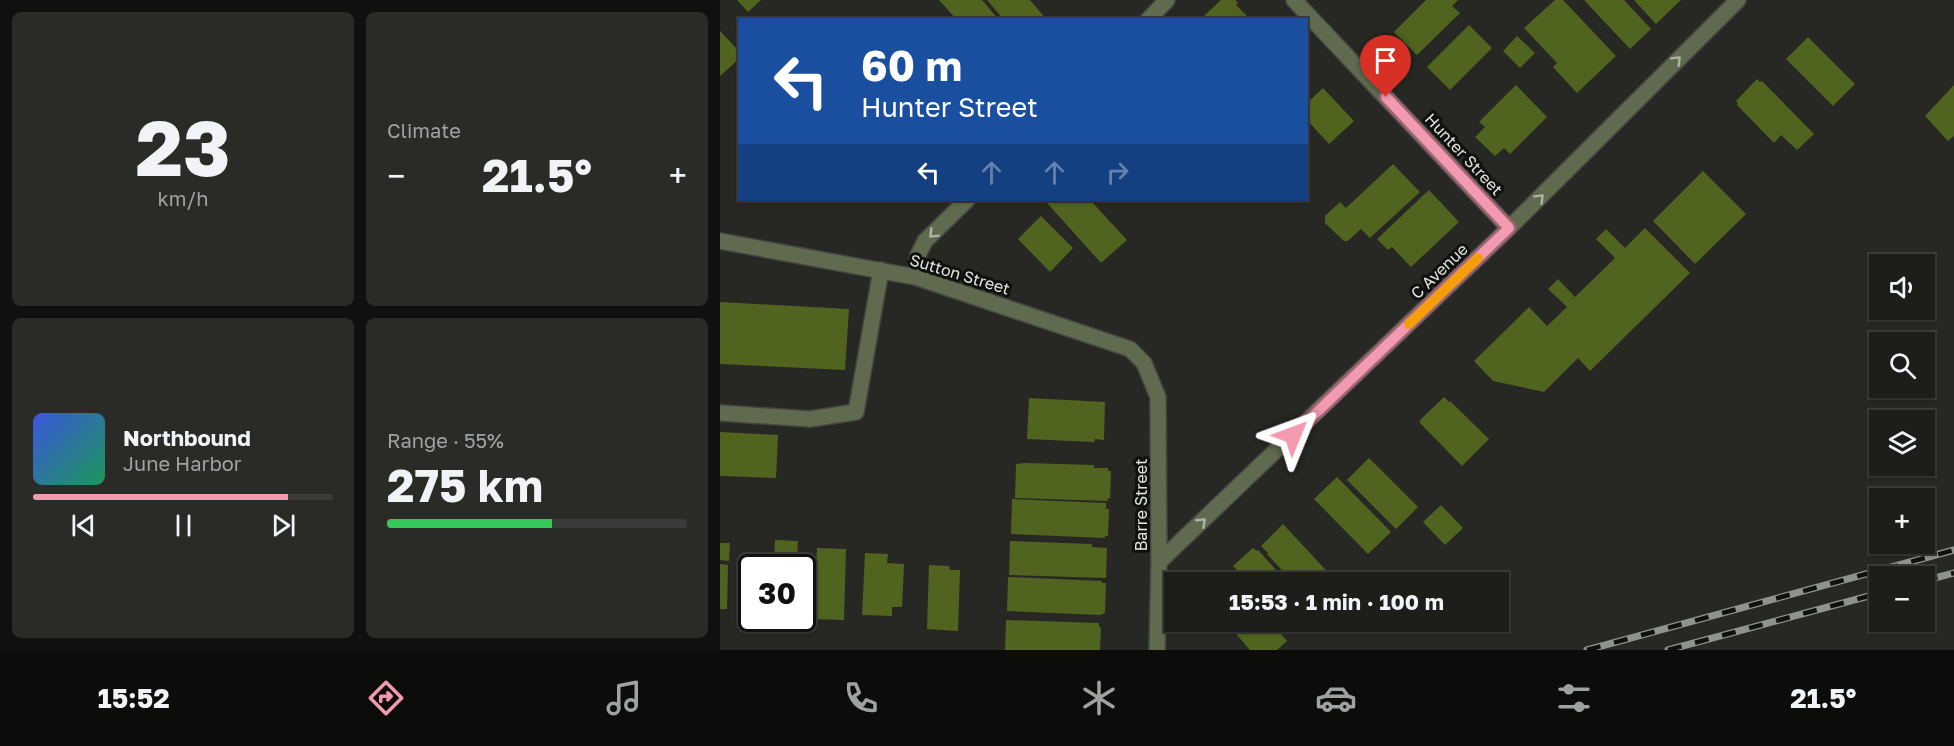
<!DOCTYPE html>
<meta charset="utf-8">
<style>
:root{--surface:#1d1e1a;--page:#2a2b27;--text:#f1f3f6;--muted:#a0a2a2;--line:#3b3c39;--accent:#f29ab0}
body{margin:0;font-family:"Golos Text",sans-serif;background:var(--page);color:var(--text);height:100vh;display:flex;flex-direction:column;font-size:22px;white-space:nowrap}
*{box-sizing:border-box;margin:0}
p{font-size:20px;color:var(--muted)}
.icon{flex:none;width:33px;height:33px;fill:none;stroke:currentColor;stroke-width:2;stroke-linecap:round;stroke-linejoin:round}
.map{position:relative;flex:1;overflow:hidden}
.drawer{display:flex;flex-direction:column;gap:12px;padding:12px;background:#10100e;width:720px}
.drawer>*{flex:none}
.guide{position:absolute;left:18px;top:18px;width:570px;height:183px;border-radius:0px;box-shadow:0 2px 4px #0004,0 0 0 2px var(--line);background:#1a4fa0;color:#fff;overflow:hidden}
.controls{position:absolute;left:1149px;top:254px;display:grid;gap:12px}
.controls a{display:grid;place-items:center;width:66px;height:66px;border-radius:0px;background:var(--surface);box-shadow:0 2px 4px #0004,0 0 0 2px var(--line);font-size:30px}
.speed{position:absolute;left:18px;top:554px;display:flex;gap:12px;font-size:30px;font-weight:700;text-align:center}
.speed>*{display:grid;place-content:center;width:78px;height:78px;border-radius:50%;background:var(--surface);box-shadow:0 2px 4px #0004,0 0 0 2px var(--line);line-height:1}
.speed .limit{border:3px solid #111;border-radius:9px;background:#fff;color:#111}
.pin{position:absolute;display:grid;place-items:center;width:51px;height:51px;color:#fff;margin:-62px -26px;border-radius:50% 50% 50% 0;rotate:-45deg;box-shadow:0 0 6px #0007}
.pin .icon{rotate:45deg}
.me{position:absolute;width:66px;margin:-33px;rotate:46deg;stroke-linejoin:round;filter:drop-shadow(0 0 4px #0008)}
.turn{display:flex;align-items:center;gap:21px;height:126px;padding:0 24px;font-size:27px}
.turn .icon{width:78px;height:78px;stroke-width:2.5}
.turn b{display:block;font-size:42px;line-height:51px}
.lanes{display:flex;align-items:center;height:57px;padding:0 24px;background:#0003;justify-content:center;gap:30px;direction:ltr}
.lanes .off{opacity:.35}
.big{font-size:45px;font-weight:700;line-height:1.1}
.drawer .card{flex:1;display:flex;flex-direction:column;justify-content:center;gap:9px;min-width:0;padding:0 21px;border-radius:9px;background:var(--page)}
.drawer .dial{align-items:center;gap:0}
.dial b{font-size:78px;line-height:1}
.song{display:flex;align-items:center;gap:18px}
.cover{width:72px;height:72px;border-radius:9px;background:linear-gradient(135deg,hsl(230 70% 55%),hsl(150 70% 35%))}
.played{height:6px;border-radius:3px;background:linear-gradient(90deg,var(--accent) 85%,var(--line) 85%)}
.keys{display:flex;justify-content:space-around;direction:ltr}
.heat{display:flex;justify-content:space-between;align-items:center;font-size:33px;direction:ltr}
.charge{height:9px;border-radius:4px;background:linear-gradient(90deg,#34c759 55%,var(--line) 0)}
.drawer .tiles{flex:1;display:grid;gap:12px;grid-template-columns:repeat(2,1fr)}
.trip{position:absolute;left:444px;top:572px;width:345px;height:60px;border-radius:0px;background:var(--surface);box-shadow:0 2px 4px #0004,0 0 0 2px var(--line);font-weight:700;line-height:60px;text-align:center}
.dock{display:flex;height:96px;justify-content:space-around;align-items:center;background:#0c0c0a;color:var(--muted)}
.dock .icon{width:42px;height:42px}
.dock .current{color:var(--accent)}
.dock b{font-size:27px;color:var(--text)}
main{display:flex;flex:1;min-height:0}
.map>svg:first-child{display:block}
.building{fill:#50631f}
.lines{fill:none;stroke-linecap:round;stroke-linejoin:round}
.lane-casing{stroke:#454641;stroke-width:18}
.street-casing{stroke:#454641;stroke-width:18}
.lane{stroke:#606a4e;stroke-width:15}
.street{stroke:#606a4e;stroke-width:15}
.rail-casing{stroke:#90928d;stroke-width:7}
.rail{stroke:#10110f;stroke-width:4.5;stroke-dasharray:14;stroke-linecap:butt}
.oneway{stroke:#afb4a6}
.route-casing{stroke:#9d6472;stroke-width:15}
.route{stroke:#f29ab0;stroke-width:10}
.slow{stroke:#f59e0b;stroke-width:10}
.labels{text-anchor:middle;stroke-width:6;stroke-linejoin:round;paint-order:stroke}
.street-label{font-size:16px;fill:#e3e5e1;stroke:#10110f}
</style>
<main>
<section class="drawer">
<div class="tiles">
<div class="card dial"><b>23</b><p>km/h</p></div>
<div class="card"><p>Climate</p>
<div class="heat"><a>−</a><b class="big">21.5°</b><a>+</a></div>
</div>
<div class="card">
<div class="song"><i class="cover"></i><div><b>Northbound</b><p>June Harbor</p></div></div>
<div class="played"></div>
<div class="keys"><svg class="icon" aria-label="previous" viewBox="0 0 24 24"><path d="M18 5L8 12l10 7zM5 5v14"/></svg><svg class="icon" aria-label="pause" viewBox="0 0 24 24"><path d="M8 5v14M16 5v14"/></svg><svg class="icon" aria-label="next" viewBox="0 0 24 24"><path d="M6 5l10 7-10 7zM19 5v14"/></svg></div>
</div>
<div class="card"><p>Range · 55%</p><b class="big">275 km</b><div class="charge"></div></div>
</div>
</section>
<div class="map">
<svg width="1234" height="650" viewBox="0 0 1234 650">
<rect width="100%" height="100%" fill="#272823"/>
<path class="building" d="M 17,0 L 41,0 L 28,12 Z
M 219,0 L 262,0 L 279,20 L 237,20 Z
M 267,0 L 310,0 L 327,20 L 284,20 Z
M 501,0 L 515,0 L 518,3 L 516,5 L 531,20 L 486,20 L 483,17 Z
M 706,0 L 738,0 L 732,6 L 740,13 L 697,55 L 674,32 Z
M 835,0 L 843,0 L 896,56 L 857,93 L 833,67 L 837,63 L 804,28 Z
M 864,0 L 904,0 L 931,29 L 910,49 Z
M 914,0 L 961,0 L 936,24 Z
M 749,25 L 772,48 L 730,90 L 707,67 Z
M 0,31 L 20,52 L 20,58 L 0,76 Z
M 797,36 L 815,53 L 800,68 L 783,51 Z
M 1088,37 L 1135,84 L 1113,106 L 1066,59 Z
M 1037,79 L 1040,82 L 1042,81 L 1094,134 L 1077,150 L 1061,135 L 1054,143 L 1017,105 L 1018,104 L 1016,101 Z
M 796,85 L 827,117 L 790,154 L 784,148 L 775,156 L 755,137 L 765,127 L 759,122 Z
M 1234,85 L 1234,136 L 1228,141 L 1205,116 Z
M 603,88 L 634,121 L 609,144 L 586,119 L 586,104 Z
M 673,164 L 700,192 L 650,238 L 641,229 L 628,241 L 624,241 L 605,223 L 605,216 L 620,202 L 626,208 Z
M 983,171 L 1026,214 L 975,264 L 933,221 Z
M 709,190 L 739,222 L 691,267 L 672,247 L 668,250 L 657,239 Z
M 330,200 L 370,200 L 407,240 L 381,263 L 327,203 Z
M 321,216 L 353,248 L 330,272 L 298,239 Z
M 925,228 L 970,273 L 870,371 L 858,358 L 824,392 L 773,381 L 754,361 L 809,307 L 827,326 L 847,307 L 828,289 L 838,279 L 855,297 L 895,258 L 876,239 L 886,229 L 905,248 Z
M 0,302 L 129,309 L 125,370 L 0,364 Z
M 724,397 L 729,402 L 730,401 L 769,439 L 742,466 L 700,423 L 700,420 Z
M 309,398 L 385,402 L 384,440 L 375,439 L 374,442 L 307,439 Z
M 0,432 L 58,435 L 56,478 L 0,476 Z
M 649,458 L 698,507 L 676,529 L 627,480 Z
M 305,463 L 374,465 L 374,468 L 388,468 L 388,471 L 391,471 L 390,499 L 387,498 L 388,501 L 295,498 L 296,464 Z
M 617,477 L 671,532 L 648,554 L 594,499 Z
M 292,499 L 386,503 L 386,509 L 389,509 L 388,536 L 385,536 L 385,538 L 291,534 Z
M 721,505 L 743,528 L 725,545 L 703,522 Z
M 563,524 L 617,582 L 573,582 L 547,554 L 548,553 L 541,546 Z
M 55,540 L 78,541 L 77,559 L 89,559 L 85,619 L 82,619 L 82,567 L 56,567 L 56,561 L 54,562 Z
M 290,541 L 372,544 L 372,547 L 387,548 L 386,578 L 289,575 Z
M 0,543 L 10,543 L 9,561 L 0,560 Z
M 97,548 L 126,549 L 124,620 L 94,619 Z
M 533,548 L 537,551 L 538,550 L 567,582 L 525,582 L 515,572 L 517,570 L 513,566 Z
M 145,553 L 168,554 L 167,563 L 184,564 L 182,607 L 172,607 L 172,616 L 142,615 Z
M 0,564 L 8,565 L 7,609 L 0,609 Z
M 209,565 L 229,566 L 230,570 L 240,570 L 238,631 L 207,629 Z
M 288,577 L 382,581 L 382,583 L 386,583 L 385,613 L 380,615 L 287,611 Z
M 286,620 L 379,623 L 379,627 L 381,627 L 380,650 L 285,650 Z
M 505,621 L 550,621 L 567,641 L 557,650 L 530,650 Z
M 560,621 L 581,621 L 570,631 Z"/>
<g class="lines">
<defs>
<path id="lane" d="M 1,413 L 90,419 L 136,412 L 161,270"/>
<path id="street" d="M 574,0 L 789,228
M 428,20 L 447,0
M 0,241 L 195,277 L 410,349 L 424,363 L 438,397 L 439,562 L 437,650
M 195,277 L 198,255 L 205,241 L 247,200
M 439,562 L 789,228 L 1018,0"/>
</defs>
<use href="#lane" class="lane-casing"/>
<use href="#street" class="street-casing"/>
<use href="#lane" class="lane"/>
<use href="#street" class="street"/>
<defs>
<path id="rail" d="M 1204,581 L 1234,573
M 867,650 L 1234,550
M 948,650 L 1160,593"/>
</defs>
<use href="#rail" class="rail-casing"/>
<use href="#rail" class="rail"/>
</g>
<defs><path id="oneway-chevron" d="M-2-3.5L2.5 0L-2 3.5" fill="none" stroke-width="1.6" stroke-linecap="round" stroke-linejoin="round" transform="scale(1.5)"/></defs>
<g class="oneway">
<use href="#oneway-chevron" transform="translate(957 60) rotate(-45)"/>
<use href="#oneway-chevron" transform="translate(820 198) rotate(-45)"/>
<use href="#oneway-chevron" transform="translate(213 234) rotate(135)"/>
<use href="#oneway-chevron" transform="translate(482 522) rotate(-44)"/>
</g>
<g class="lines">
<defs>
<path id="route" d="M 573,435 L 789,228 L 666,97"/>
</defs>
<use href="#route" class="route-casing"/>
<use href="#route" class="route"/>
<path class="slow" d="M 689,324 L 758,258"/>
</g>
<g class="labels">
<g class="street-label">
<text transform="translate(744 154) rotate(47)" y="6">Hunter Street</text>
<text transform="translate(719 271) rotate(-44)" y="6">C Avenue</text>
<text transform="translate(240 274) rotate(17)" y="6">Sutton Street</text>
<text transform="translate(421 505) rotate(-90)" y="6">Barre Street</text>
</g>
</g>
</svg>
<div class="controls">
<a><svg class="icon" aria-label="sound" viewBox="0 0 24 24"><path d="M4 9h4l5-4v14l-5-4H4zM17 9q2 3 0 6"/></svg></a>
<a><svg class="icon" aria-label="search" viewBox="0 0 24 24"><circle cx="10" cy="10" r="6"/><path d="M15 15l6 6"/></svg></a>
<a><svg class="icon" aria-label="layers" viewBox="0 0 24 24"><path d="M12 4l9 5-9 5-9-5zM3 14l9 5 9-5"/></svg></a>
<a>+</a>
<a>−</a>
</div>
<div class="speed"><div class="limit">30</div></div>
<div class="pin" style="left:666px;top:97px;background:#d93025"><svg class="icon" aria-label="arrive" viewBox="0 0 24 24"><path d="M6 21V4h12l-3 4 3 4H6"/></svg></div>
<svg class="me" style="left:573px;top:435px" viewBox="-20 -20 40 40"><path d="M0-17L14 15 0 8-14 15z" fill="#f29ab0" stroke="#fff" stroke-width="4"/></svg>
<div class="trip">15:53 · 1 min · 100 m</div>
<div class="guide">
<div class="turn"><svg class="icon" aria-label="left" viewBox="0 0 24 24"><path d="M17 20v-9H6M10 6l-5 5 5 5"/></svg><div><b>60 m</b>Hunter Street</div></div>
<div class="lanes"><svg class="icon" aria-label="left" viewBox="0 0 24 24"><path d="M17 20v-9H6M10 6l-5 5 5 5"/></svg><svg class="icon off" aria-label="ahead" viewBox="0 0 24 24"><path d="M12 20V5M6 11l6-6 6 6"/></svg><svg class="icon off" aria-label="ahead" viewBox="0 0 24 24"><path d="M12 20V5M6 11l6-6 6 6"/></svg><svg class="icon off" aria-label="right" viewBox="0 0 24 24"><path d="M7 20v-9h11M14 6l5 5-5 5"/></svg></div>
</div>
</div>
</main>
<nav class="dock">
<b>15:52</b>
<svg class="icon current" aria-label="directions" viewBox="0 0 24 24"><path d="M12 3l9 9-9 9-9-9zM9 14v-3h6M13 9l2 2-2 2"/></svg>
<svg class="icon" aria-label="music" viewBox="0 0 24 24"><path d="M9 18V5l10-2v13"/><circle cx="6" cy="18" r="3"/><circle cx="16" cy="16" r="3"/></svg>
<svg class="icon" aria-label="phone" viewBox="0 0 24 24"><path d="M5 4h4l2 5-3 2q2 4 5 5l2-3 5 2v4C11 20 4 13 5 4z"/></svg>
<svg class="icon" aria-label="climate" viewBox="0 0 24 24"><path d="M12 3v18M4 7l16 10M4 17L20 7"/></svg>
<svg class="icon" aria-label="car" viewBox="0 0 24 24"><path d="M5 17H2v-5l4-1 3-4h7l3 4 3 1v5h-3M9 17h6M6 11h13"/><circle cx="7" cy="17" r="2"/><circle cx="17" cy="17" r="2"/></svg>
<svg class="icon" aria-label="filters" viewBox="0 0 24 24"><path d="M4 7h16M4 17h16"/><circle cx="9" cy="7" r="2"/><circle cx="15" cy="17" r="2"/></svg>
<b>21.5°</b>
</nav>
